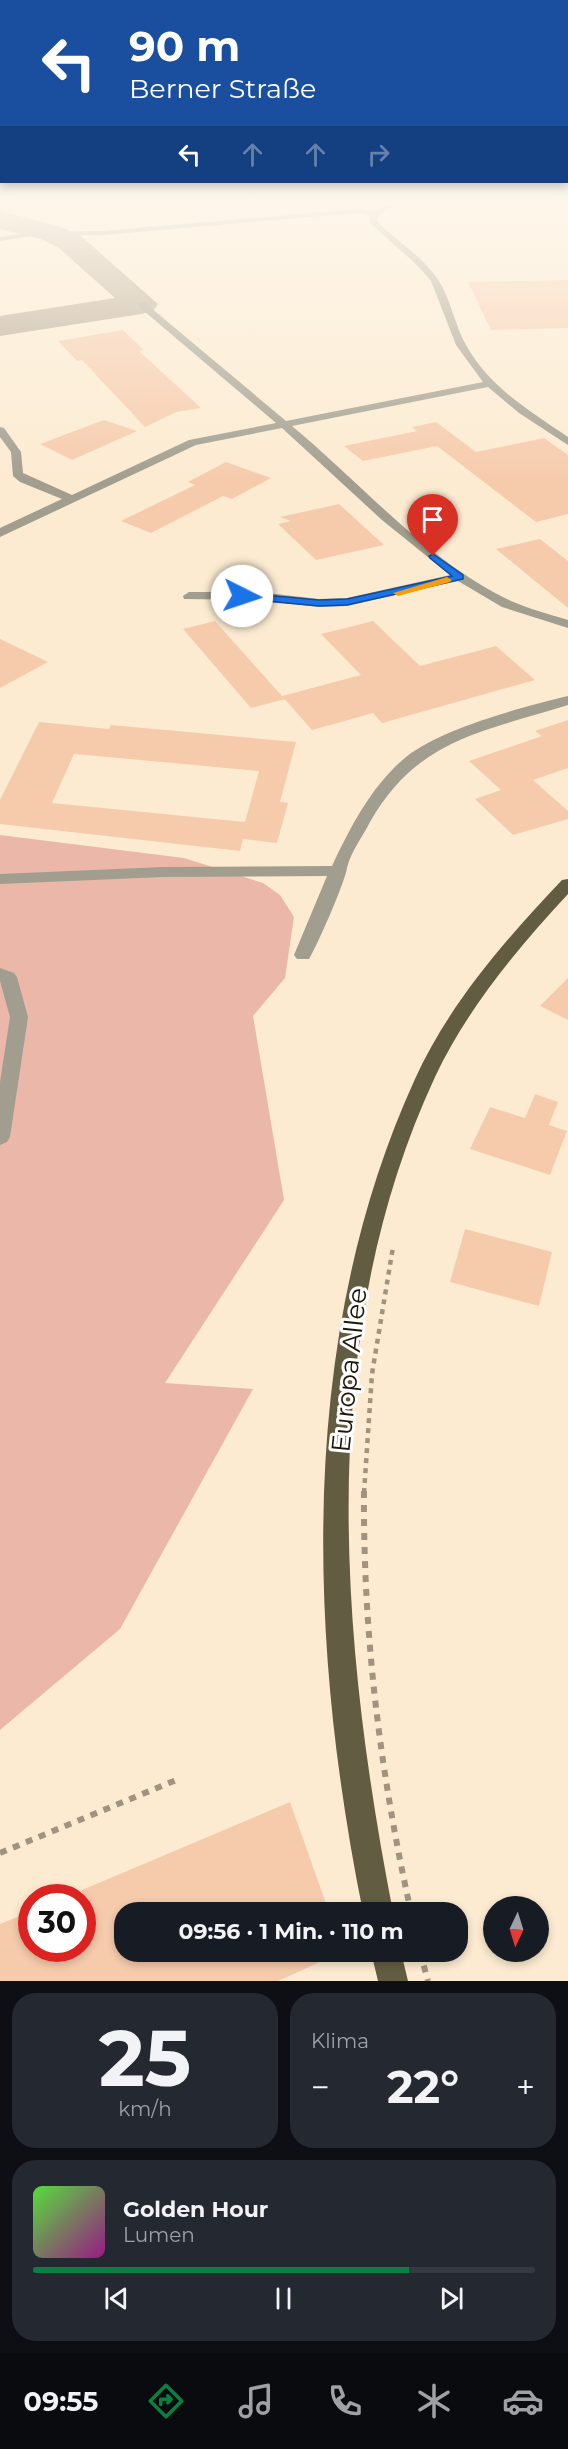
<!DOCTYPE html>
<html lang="de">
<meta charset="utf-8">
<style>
:root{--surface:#171b24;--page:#242831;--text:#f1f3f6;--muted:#9ea1a6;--line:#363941;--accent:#0b8043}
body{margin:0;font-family:Montserrat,sans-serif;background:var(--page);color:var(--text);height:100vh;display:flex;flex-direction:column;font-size:22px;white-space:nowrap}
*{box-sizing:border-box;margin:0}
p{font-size:20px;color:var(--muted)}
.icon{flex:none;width:33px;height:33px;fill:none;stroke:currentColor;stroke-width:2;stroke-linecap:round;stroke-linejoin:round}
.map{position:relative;height:1981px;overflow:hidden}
.drawer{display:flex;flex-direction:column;gap:12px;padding:12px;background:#0d0f14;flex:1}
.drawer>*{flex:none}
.banner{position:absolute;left:0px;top:0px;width:568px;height:183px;box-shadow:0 3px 9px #0003;background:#1a4fa0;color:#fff;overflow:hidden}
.needle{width:39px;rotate:184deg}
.buttons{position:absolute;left:483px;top:1896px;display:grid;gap:12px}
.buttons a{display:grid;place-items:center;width:66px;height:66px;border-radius:50%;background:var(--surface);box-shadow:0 3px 9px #0003;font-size:30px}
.speed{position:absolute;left:18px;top:1884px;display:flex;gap:12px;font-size:30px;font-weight:700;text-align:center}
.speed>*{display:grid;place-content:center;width:78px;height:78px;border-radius:50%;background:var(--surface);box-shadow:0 3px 9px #0003;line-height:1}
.speed .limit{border:9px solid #d22;background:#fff;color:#111}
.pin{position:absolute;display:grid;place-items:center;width:51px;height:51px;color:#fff;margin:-62px -26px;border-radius:50% 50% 50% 0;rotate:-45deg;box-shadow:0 0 6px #0007}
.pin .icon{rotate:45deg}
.me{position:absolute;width:66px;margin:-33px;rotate:94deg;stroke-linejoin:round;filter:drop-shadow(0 0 4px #0008)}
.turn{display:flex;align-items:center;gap:21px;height:126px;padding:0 30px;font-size:27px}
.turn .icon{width:78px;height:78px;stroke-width:2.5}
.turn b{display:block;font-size:42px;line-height:51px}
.lanes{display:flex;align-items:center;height:57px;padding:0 30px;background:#0003;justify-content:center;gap:30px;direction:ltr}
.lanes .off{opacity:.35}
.big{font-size:45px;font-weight:700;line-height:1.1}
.drawer .card{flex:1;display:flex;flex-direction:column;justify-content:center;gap:9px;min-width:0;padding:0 21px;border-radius:24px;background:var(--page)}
.drawer .dial{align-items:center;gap:0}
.dial b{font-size:78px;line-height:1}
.song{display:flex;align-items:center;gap:18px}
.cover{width:72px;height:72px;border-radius:9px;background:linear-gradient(135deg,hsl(110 70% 55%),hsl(310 70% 35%))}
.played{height:6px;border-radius:3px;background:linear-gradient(90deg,var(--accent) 75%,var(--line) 75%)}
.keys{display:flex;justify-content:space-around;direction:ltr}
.heat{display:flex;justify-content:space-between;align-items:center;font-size:33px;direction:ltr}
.drawer .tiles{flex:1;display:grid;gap:12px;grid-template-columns:1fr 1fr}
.card:last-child{grid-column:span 2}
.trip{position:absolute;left:114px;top:1902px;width:354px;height:60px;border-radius:24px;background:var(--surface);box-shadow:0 3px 9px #0003;font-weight:700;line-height:60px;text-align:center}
.tab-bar{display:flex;height:96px;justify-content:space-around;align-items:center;background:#090b0e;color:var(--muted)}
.tab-bar .icon{width:42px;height:42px}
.tab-bar .on{color:var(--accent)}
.tab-bar b{font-size:27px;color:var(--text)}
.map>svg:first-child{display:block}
.green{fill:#ebb7a8}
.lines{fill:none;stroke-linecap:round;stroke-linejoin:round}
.taxiway{fill:#b2a48e;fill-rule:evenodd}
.building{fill:#f6cbac;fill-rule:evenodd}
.path-far1{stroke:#a0937f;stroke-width:4.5;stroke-dasharray:5 5;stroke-linecap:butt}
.path{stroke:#a0937f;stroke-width:6;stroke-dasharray:7 7;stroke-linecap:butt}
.minor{fill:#a19e8f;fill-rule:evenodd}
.major{fill:#625c42;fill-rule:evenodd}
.route{fill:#1a73e8;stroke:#114b97;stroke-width:1.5}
.slow{fill:#f59e0b}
.labels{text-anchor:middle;stroke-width:6;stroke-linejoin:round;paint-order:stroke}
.near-street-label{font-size:26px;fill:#1c1509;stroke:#fff}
</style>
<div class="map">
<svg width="568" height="1981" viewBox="0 0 568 1981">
<rect width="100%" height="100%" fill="#fcebd1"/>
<path class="green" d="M 0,835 L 184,858 L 263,883 L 280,895 L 294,917 L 285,978 L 253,1016 L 284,1200 L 165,1383 L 253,1389 L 120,1629 L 0,1730 Z"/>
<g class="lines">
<path class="taxiway" d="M 0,211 L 61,227 L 81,236 L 158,304 L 153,311 L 141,314 L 0,336 L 0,316 L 115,298 L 59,248 L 41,239 L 0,229 Z"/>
</g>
<path class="building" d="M 568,280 L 568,328 L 491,330 L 468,282 Z
M 123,330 L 144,350 L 139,351 L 201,408 L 176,412 L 145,427 L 82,360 L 77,361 L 58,341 Z
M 104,420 L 137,431 L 72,460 L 40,444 Z
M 436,422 L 476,452 L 544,438 L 568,455 L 568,514 L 536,522 L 437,446 L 363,461 L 344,446 L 417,431 L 412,427 Z
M 226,462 L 271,478 L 232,499 L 223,496 L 151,533 L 121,521 L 195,485 L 188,482 Z
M 339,504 L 384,545 L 316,560 L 278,524 L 291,521 L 280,517 Z
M 540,539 L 568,561 L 568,608 L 496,549 Z
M 215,621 L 282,696 L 285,699 L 251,708 L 183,629 Z
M 373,621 L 420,666 L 496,646 L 535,680 L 382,723 L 373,713 L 312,730 L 282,696 L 361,675 L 321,634 Z
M 0,639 L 48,662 L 0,688 Z
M 568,720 L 568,768 L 533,780 L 568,811 L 568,819 L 513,835 L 475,799 L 501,790 L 469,761 L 542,736 L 535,731 Z
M 39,722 L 109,729 L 111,725 L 296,742 L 280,802 L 288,803 L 277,843 L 243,839 L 240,851 L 0,824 L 0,800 ZM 74,754 L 97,756 L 259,771 L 245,822 L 52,803 Z
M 568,978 L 568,1020 L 540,1006 Z
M 535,1094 L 558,1102 L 549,1125 L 567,1131 L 550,1175 L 470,1149 L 490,1107 L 525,1118 Z
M 465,1229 L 552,1252 L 539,1306 L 450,1282 Z
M 290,1802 L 329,1912 L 124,1912 L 124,1952 L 342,1952 L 278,1981 L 0,1981 L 0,1924 L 32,1911 L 32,1948 L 82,1948 L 82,1890 Z"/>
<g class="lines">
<path class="path-far1" d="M 364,1493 L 372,1374 L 393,1247"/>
<path class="path" d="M 364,1491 C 363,1634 380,1773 411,1912
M 0,1853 L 181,1778
M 420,1952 L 428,1981"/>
<path class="minor" d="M 390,204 L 400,204 L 377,216 L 377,221 C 396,241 421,255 437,278 C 451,298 454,324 466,345 C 489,387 530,411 568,437 L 568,445 L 519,413 L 488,387 L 292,426 C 361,483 429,563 511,601 C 529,609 549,614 568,620 L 568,628 L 502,607 L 458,581 L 347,606 L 319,607 L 258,600 L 184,599 L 183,596 L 189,592 L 258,592 L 319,599 L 347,598 L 450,575 L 382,520 L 282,428 L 196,445 L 0,537 L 0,528 L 62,499 L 20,482 L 13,476 L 11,452 L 0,437 L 0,427 L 4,428 L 21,452 L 23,473 L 72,495 L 189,440 L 276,423 L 138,306 L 138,302 L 144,302 L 286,421 L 483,382 L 456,345 L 431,281 L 418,266 L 370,223 L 369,215 L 357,213 L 103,235 L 31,236 L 0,241 L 0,237 L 31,232 L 103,231 L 357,209 L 376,211 Z
M 568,696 L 568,705 C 483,732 418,738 370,822 C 363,836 350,853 347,868 C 345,882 318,944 309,959 L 297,959 L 294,955 L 327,876 L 163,877 L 0,884 L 0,874 L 163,867 L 332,866 C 351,826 372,785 406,757 C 442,728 523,707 568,696 Z
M 0,968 L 14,973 L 17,977 L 28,1017 L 10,1137 L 7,1142 L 0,1145 L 0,1082 L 10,1017 L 0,981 Z"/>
<path class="major" d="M 568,879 L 568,894 C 517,949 467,1009 435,1077 C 314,1337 340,1639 393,1912 L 363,1912 C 308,1640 297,1337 415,1079 C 449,1004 506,939 562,880 Z
M 371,1952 L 401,1952 L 408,1981 L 378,1981 Z"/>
</g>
<linearGradient id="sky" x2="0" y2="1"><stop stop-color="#96bbc8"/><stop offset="0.42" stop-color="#fef6ea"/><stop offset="1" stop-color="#fef6ea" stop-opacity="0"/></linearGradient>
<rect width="568" height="481" fill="url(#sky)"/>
<path class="route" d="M 433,554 L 463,575 L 463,579 L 347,605 L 319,606 L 242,599 L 237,596 L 242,593 L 319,600 L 347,599 L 452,576 L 430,558 L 429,556 Z"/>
<path class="slow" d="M 447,577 L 452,580 L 450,582 L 398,596 L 393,593 Z"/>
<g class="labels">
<g class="near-street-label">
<text transform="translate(349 1370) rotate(-84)" y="9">Europa Allee</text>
</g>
</g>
</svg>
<div class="buttons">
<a><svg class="needle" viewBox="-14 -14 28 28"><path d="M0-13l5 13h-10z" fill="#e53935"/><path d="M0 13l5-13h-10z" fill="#9ea1a6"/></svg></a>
</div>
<div class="speed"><div class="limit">30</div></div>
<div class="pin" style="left:433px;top:556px;background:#d93025"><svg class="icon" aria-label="arrive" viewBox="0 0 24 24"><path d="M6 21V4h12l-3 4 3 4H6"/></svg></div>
<svg class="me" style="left:242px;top:596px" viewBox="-20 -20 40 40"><circle r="19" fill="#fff"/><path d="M0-13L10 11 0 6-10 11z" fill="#1a73e8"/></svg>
<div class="trip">09:56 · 1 Min. · 110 m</div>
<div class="banner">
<div class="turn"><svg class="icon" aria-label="left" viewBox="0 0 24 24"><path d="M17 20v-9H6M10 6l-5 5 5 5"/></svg><div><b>90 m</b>Berner Straße</div></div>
<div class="lanes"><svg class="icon" aria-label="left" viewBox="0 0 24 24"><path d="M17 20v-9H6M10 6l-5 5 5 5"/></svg><svg class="icon off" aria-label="ahead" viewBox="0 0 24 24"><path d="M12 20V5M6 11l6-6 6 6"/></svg><svg class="icon off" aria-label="ahead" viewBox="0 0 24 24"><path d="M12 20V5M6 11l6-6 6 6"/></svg><svg class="icon off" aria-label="right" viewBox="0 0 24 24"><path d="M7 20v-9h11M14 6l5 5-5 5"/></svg></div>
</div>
</div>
<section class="drawer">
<div class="tiles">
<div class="card dial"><b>25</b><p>km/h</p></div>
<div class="card"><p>Klima</p>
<div class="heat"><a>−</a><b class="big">22°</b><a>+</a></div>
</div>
<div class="card">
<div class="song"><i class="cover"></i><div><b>Golden Hour</b><p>Lumen</p></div></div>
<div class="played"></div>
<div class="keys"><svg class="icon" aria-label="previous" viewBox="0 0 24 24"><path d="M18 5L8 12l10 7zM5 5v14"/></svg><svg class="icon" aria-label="pause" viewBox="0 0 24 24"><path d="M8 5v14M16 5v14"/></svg><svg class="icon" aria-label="next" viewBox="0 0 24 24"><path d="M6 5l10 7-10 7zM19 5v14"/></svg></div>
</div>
</div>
</section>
<nav class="tab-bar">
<b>09:55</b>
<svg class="icon on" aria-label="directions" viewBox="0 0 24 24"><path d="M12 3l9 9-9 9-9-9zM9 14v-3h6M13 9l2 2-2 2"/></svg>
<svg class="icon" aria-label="music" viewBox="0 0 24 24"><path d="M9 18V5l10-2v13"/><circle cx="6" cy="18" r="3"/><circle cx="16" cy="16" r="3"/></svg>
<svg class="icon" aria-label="phone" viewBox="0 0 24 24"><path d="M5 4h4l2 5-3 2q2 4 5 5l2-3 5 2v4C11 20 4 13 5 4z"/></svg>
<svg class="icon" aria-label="climate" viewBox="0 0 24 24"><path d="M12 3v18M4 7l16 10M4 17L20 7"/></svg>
<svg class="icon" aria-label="car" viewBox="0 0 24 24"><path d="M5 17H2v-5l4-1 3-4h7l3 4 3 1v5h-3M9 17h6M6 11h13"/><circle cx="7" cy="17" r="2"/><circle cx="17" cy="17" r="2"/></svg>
</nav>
